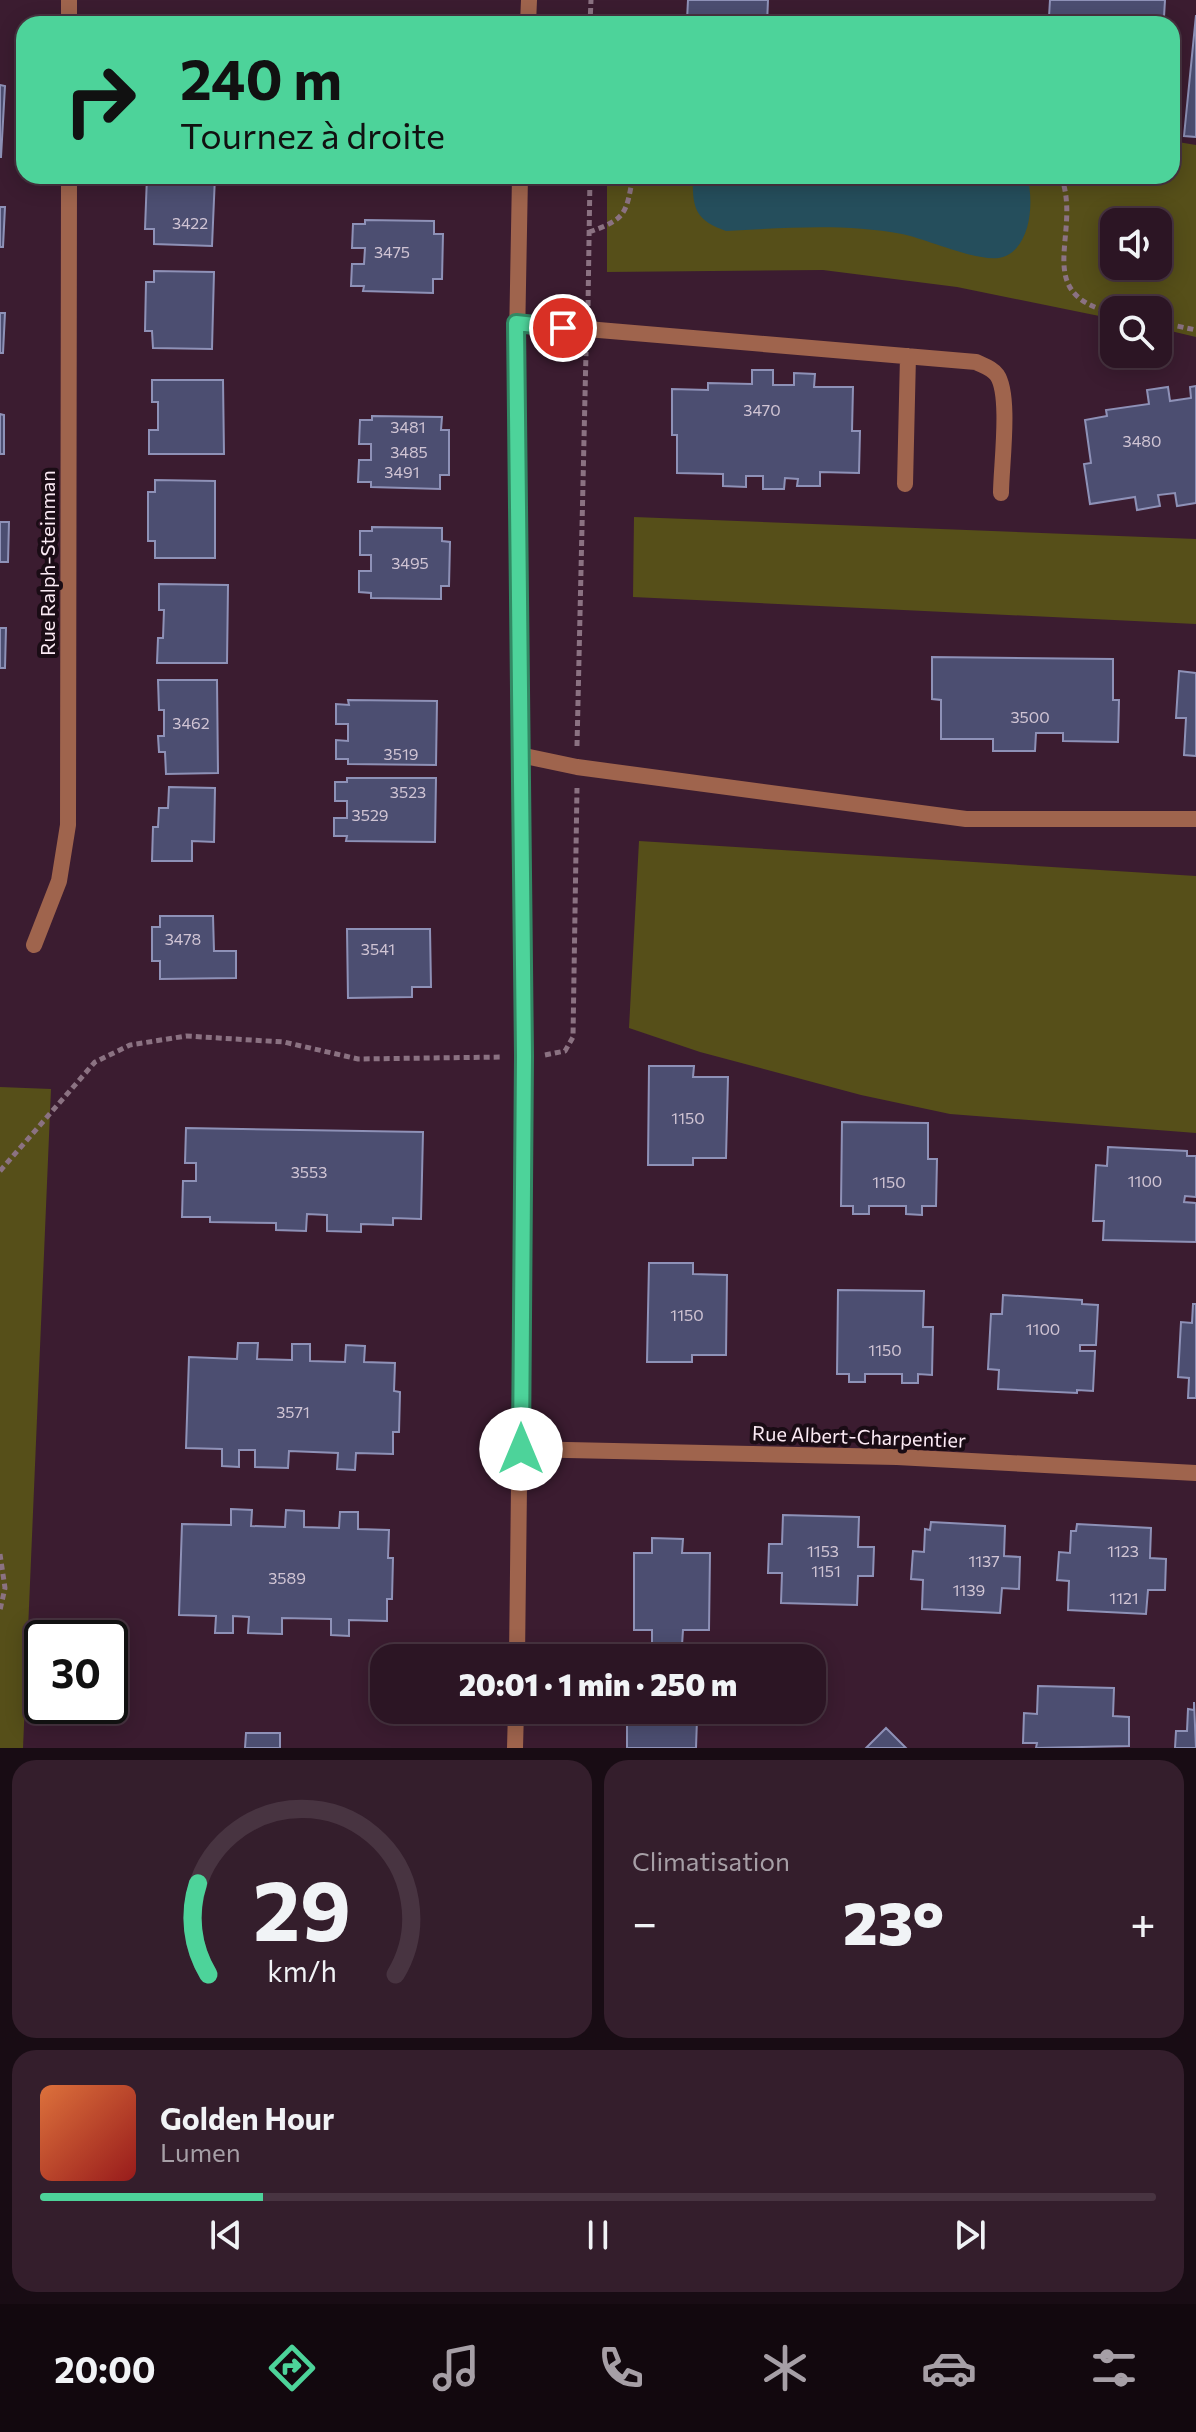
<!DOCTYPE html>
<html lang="fr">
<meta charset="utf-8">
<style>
:root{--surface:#2c1524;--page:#341e2c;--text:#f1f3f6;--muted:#a69fa6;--line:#483441;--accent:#4dd39a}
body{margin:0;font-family:Commissioner,sans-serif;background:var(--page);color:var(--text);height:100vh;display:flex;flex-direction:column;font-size:30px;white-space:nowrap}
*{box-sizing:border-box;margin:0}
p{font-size:26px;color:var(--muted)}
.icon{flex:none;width:44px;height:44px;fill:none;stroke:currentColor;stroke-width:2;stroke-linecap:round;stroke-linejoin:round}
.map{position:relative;height:1748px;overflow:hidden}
.details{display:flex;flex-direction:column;gap:12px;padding:12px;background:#180c14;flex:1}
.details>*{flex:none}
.top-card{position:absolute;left:16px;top:16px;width:1164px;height:168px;border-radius:24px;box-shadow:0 4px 20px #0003,0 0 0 2px var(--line);background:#4dd39a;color:#111;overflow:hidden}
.controls{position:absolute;left:1100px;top:208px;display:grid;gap:16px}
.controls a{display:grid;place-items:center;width:72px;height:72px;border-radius:16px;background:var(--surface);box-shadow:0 4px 20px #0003,0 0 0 2px var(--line);font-size:40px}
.speed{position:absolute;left:24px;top:1620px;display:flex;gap:16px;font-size:40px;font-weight:700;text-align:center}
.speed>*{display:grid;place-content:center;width:104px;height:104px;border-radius:50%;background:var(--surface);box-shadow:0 4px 20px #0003,0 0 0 2px var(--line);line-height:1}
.speed .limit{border:4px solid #111;border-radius:12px;background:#fff;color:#111}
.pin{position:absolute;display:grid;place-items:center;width:68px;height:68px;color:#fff;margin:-34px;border:4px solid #fff;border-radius:50%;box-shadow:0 2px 8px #0007}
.me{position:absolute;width:88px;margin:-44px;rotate:0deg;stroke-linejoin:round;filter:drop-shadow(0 0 6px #0008)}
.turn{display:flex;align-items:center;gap:28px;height:168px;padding:0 32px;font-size:36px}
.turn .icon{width:104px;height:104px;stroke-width:2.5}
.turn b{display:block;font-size:56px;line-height:68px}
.big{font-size:60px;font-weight:800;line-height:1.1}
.details .card{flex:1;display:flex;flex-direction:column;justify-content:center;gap:12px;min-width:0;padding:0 28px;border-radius:24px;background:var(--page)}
.details .dial{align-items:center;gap:0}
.dial svg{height:208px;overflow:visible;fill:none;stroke:var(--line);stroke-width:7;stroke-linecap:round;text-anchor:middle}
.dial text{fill:var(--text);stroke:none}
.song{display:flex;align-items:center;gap:24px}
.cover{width:96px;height:96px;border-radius:12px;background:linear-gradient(135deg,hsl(20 70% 55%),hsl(0 70% 35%))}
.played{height:8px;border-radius:4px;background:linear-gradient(90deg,var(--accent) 20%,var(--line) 20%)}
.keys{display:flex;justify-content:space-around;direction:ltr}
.heat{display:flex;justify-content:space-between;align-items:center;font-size:44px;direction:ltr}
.details .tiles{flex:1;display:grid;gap:12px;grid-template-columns:1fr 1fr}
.card:last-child{grid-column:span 2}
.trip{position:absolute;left:370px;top:1644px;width:456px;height:80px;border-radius:24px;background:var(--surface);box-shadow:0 4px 20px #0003,0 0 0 2px var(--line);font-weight:800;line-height:80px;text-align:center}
.tab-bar{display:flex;height:128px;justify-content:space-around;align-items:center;background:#12080e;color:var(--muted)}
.tab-bar .icon{width:56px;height:56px}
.tab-bar .active{color:var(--accent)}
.tab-bar b{font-size:36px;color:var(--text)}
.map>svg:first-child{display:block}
.green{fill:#564f19;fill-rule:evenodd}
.water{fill:#254e5c}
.building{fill:#4c4e71;stroke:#8e91b7;stroke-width:2}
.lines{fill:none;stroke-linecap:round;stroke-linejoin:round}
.path{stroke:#8b7282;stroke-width:5;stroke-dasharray:6 4;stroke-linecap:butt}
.service{stroke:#9f644d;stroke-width:16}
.minor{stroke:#9f644d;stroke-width:16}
.route-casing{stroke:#328964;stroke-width:20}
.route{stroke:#4dd39a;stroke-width:14}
.labels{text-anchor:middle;stroke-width:8;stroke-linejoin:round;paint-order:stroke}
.number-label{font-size:16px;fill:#d0c4d4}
.street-label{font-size:20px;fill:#fcebf5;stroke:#1a0c15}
</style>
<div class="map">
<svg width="1196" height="1748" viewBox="0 0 1196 1748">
<rect width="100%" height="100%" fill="#3b1c30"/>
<path class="green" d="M 1172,141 L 1196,145 L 1196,337 L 1158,328 L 1158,310 L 1114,310 L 1114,319 L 957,287 L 823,270 L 607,272 L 607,176 L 1172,176 ZM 1114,222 L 1158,222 L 1158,266 L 1114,266 Z
M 634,517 L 1196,539 L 1196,624 L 633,597 Z
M 639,841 L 1196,876 L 1196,1133 L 950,1114 L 861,1095 L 700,1052 L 629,1028 Z
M 0,1087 L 51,1089 L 23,1748 L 0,1748 Z"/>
<path class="water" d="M 693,176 L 1027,176 C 1034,200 1032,247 1003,257 C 981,264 927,239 902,234 C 845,223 783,228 726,231 C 695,220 692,208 693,176 Z"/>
<path class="building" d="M 688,0 L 768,0 L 767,24 L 687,20 Z
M 1050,0 L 1165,0 L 1164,17 L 1147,16 L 1146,24 L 1065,24 L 1066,18 L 1049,17 Z
M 1196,15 L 1196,137 L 1184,136 Z
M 0,85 L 5,86 L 1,157 L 0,157 Z
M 147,176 L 215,176 L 212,246 L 154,244 L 154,229 L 145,229 Z
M 0,207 L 5,207 L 3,247 L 0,247 Z
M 365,220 L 434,221 L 434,234 L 443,234 L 442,279 L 433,279 L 433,293 L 363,291 L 364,286 L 351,286 L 352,264 L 364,264 L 365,248 L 352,248 L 353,224 L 365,224 Z
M 154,271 L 214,272 L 212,349 L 153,348 L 152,331 L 145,331 L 146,282 L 154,282 Z
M 0,313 L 5,313 L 3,353 L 0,353 Z
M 752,370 L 773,370 L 773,385 L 794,385 L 794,373 L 815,374 L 814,387 L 853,387 L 852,431 L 860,431 L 859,473 L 820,472 L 820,486 L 797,486 L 798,479 L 785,478 L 784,489 L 763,489 L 763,476 L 746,476 L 746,487 L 723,486 L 723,474 L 677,473 L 677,435 L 672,435 L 672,389 L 708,390 L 708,383 L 752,384 Z
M 152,380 L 223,380 L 224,454 L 149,454 L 149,430 L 158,430 L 158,402 L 152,402 Z
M 1196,386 L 1196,503 L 1177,506 L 1175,493 L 1158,495 L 1160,506 L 1137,510 L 1135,497 L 1090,504 L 1084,464 L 1091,463 L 1085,420 L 1107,416 L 1106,410 L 1149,404 L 1147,390 L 1168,387 L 1170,401 L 1191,398 L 1190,387 Z
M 0,414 L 4,415 L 4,454 L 0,454 Z
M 372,416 L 442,417 L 441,430 L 449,430 L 449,475 L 440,475 L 440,489 L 371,487 L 371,482 L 358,482 L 359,460 L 371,460 L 371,444 L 359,444 L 360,420 L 372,420 Z
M 155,480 L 215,481 L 215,558 L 155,558 L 155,541 L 148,541 L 148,492 L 155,492 Z
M 0,522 L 9,522 L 8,562 L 0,562 Z
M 372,527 L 442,528 L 442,541 L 450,542 L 449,586 L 441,586 L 441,599 L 371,598 L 371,593 L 359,592 L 359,571 L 371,571 L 371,555 L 360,555 L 360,531 L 372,531 Z
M 159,584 L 228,585 L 227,663 L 157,663 L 158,638 L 163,638 L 164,610 L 159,610 Z
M 0,628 L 6,628 L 5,668 L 0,668 Z
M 932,657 L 1113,659 L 1113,700 L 1119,700 L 1118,742 L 1063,741 L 1063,733 L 1036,733 L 1035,751 L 993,751 L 993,739 L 941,739 L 941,700 L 932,699 Z
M 1179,671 L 1196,673 L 1196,756 L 1184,755 L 1186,718 L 1176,718 Z
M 158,680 L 217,680 L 218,773 L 166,774 L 165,752 L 159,752 L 158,736 L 164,736 L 164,710 L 159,710 Z
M 348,700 L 437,701 L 436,765 L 348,764 L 348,759 L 336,759 L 336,740 L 348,741 L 348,724 L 336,724 L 336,704 L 349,705 Z
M 347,778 L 436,778 L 435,842 L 346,841 L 347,836 L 334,836 L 334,818 L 347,818 L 347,801 L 335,801 L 335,782 L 347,782 Z
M 169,787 L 215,788 L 214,842 L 192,841 L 192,861 L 152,861 L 153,827 L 158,827 L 159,808 L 168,808 Z
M 160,916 L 213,916 L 214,951 L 236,951 L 236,978 L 160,979 L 160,961 L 152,961 L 152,927 L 160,927 Z
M 347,929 L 430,929 L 431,987 L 412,987 L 412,997 L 348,998 Z
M 649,1066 L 694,1066 L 693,1077 L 728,1077 L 726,1158 L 693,1158 L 693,1165 L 648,1165 Z
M 842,1122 L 928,1123 L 928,1159 L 937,1159 L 936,1206 L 922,1206 L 922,1215 L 906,1214 L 906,1206 L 869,1206 L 869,1214 L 853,1214 L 853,1206 L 841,1206 Z
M 186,1128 L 423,1132 L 421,1219 L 393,1218 L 393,1225 L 361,1224 L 361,1232 L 327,1231 L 327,1215 L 307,1214 L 306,1231 L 276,1230 L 276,1223 L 210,1222 L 210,1217 L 182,1217 L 183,1181 L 196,1181 L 196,1163 L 185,1163 Z
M 1108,1147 L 1187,1151 L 1187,1156 L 1196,1156 L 1196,1197 L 1185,1196 L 1184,1202 L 1196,1203 L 1196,1242 L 1103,1240 L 1104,1221 L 1093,1221 L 1096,1165 L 1107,1166 Z
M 649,1263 L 693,1263 L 693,1274 L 727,1275 L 726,1355 L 692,1355 L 692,1362 L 647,1362 Z
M 838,1290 L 924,1291 L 923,1327 L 933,1327 L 932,1375 L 918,1374 L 918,1383 L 902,1383 L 902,1374 L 865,1374 L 865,1382 L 849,1382 L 849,1374 L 837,1374 Z
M 1003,1295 L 1082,1300 L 1082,1304 L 1098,1305 L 1096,1345 L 1080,1345 L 1080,1351 L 1095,1351 L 1093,1391 L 1077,1390 L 1077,1393 L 998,1389 L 999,1370 L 988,1369 L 991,1314 L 1002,1314 Z
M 1193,1304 L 1196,1304 L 1196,1398 L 1188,1398 L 1189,1378 L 1178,1377 L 1181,1322 L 1192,1323 Z
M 238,1343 L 258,1343 L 257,1359 L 292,1360 L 292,1344 L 310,1344 L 310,1361 L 345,1362 L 346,1345 L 365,1346 L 364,1362 L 395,1363 L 394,1391 L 400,1392 L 399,1432 L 393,1432 L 393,1454 L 356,1453 L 355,1470 L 337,1469 L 338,1453 L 289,1451 L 288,1468 L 255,1467 L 255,1450 L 239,1450 L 239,1467 L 222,1466 L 222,1449 L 186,1448 L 189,1357 L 237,1359 Z
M 231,1509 L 252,1510 L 251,1526 L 285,1527 L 286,1510 L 304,1511 L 304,1527 L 339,1528 L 340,1512 L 358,1512 L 358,1529 L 389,1530 L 388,1558 L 393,1558 L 392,1599 L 387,1599 L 387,1621 L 349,1620 L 349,1636 L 331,1635 L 331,1619 L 282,1618 L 282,1634 L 248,1633 L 249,1617 L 233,1616 L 233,1633 L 215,1633 L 216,1616 L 179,1615 L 182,1524 L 231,1525 Z
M 783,1515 L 859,1517 L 858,1547 L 874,1547 L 873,1576 L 858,1576 L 857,1605 L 781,1603 L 782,1573 L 768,1573 L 769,1544 L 782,1544 Z
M 931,1522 L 1005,1526 L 1004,1556 L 1020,1557 L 1019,1589 L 1002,1588 L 1000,1613 L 922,1609 L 923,1580 L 911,1579 L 913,1551 L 924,1552 L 925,1529 L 930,1530 Z
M 1077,1524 L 1151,1528 L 1150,1558 L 1166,1559 L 1165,1590 L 1148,1590 L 1146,1614 L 1068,1610 L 1069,1581 L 1057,1580 L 1059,1552 L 1070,1553 L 1071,1531 L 1076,1531 Z
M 652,1538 L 683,1539 L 682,1553 L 710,1553 L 709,1630 L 683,1630 L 682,1645 L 652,1645 L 652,1630 L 634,1630 L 634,1553 L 652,1553 Z
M 1038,1686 L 1114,1688 L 1113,1716 L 1129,1717 L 1129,1746 L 1036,1748 L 1037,1743 L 1023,1743 L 1024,1713 L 1037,1714 Z
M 1194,1702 L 1196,1748 L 1175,1748 L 1176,1731 L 1187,1731 L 1188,1709 L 1194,1710 Z
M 639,1710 L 669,1710 L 669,1719 L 697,1719 L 696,1748 L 627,1748 L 627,1718 L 638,1718 Z
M 886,1728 L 906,1748 L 866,1748 Z
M 246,1733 L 280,1733 L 280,1748 L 245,1748 Z"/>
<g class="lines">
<path class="path" d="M 590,24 L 591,0
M 1061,176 C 1083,234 1029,294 1114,313
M 589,232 C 627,219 626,213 633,176
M 588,306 L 590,176
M 1158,322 L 1196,330
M 577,746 L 586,352
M 545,1055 L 565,1051 L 573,1037 L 577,788
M 0,1171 L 95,1062 L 130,1045 L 186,1036 L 284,1042 L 358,1059 L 503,1057
M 0,1554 L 5,1588 L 0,1610"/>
<path class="service" d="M 516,323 L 976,362 C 984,366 992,368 997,375 C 1011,395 1001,467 1001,493
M 905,484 L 908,356
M 520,755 L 577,767 L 966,819 L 1196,819"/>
<path class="minor" d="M 69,24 L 69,0
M 528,24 L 529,0
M 34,945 L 59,881 L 68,825 L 69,176
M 521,1449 L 897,1457 L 1196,1473
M 517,1658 L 524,1056 L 516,395 L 520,176
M 515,1748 L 516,1710"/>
</g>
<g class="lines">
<defs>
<path id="route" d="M 521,1449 L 524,1056 L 516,323 L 563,328"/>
</defs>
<use href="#route" class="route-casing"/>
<use href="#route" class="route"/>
</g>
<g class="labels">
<g class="number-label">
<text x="190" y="229">3422</text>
<text x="392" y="258">3475</text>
<text x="762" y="416">3470</text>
<text x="408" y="433">3481</text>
<text x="1142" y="447">3480</text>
<text x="409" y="458">3485</text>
<text x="402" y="478">3491</text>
<text x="410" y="569">3495</text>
<text x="1030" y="723">3500</text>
<text x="191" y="729">3462</text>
<text x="401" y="760">3519</text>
<text x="408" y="798">3523</text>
<text x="370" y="821">3529</text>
<text x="183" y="945">3478</text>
<text x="378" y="955">3541</text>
<text x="688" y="1124">1150</text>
<text x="309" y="1178">3553</text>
<text x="1145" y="1187">1100</text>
<text x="889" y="1188">1150</text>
<text x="687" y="1321">1150</text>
<text x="1043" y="1335">1100</text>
<text x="885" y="1356">1150</text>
<text x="293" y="1418">3571</text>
<text x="823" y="1557">1153</text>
<text x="1123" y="1557">1123</text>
<text x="984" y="1567">1137</text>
<text x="826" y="1577">1151</text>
<text x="287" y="1584">3589</text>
<text x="969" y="1596">1139</text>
<text x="1124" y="1604">1121</text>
</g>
<g class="street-label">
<text transform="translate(48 563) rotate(-90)" y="7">Rue Ralph-Steinman</text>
<text transform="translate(859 1437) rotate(2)" y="7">Rue Albert-Charpentier</text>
</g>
</g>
</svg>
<div class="controls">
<a><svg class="icon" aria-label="sound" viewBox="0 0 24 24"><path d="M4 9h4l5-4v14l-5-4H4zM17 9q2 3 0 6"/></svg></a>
<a><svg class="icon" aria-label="search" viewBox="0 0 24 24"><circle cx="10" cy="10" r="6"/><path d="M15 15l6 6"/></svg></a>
</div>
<div class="speed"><div class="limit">30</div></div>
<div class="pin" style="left:563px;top:328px;background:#d93025"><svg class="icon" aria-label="arrive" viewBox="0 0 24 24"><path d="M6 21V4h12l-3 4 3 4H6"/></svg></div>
<svg class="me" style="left:521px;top:1449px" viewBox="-20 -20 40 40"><circle r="19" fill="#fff"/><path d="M0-13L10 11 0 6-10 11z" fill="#4dd39a"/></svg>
<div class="trip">20:01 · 1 min · 250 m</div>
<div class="top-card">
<div class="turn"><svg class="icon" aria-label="right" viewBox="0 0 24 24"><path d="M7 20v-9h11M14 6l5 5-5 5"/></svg><div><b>240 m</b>Tournez à droite</div></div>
</div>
</div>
<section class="details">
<div class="tiles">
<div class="card dial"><svg viewBox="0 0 100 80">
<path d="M14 69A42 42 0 1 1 86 69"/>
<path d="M14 69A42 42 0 0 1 10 34" stroke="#4dd39a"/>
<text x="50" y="56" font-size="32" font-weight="700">29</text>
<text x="50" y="72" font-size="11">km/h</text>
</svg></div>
<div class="card"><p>Climatisation</p>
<div class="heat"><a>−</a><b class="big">23°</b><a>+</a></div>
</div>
<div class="card">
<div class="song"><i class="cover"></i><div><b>Golden Hour</b><p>Lumen</p></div></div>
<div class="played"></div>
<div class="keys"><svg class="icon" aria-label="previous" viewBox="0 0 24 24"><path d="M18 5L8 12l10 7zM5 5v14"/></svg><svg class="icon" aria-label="pause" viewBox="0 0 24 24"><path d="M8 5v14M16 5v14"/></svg><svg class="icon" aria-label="next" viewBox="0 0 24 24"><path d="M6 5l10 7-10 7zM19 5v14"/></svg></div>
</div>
</div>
</section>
<nav class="tab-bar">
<b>20:00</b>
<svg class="icon active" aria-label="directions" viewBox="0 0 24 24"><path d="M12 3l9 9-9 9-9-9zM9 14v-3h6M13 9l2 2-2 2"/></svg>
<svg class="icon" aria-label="music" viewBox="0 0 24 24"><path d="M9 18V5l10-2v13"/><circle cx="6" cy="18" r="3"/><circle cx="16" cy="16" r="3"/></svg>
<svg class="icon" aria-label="phone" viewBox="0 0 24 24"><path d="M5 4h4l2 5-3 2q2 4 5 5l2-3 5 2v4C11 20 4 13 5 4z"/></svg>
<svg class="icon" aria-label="climate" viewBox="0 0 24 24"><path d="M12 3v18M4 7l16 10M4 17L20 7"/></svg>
<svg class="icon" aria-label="car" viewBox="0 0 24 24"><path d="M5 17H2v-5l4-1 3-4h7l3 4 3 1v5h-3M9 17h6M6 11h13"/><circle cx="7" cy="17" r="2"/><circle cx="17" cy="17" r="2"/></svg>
<svg class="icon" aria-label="filters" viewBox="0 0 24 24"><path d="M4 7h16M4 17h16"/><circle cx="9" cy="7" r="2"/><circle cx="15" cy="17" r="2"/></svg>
</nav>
